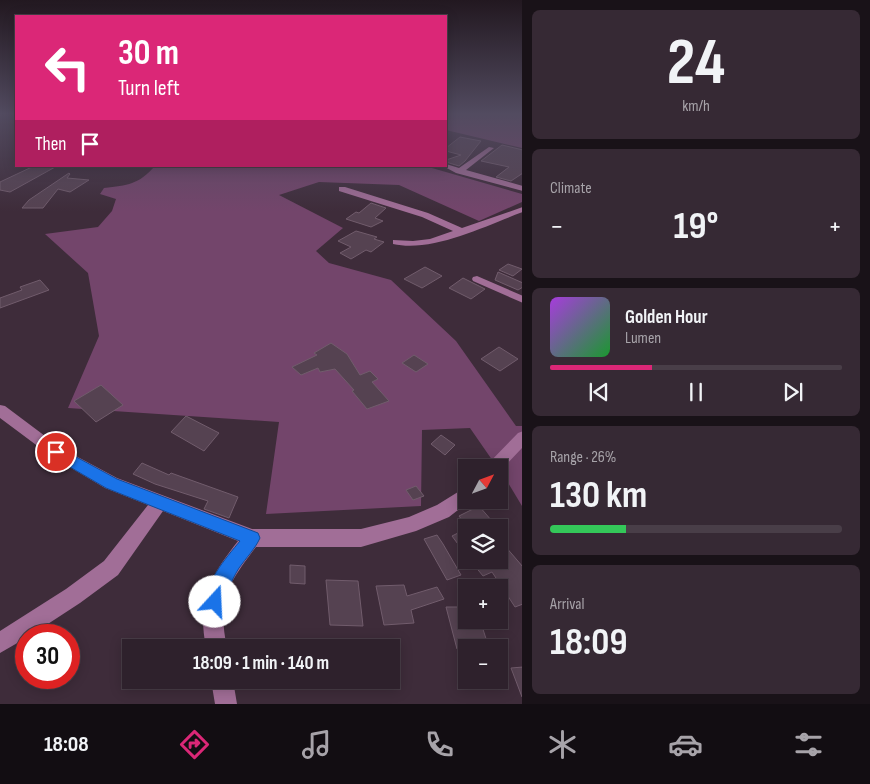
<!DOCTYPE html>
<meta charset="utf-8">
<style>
:root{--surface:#2e212c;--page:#362934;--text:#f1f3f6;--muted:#a7a3a9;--line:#493e48;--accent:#db2777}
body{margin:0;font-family:"Sofia Sans Condensed",sans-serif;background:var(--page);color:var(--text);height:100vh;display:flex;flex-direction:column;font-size:19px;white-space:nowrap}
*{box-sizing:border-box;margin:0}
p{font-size:16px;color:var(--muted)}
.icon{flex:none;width:28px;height:28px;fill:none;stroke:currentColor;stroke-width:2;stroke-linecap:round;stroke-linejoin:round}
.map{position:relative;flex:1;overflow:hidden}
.details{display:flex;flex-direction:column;gap:10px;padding:10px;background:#191218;width:348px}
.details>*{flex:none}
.hud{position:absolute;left:15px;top:15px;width:432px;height:152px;border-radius:0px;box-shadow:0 2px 12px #0003,0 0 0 1px var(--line);background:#db2777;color:#fff;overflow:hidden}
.needle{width:32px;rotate:49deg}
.buttons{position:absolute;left:458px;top:459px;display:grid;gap:10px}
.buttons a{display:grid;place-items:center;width:50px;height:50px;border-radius:0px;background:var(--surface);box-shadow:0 2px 12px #0003,0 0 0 1px var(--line);font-size:25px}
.speed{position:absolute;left:15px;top:624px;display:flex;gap:10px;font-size:25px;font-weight:700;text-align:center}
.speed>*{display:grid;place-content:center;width:65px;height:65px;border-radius:50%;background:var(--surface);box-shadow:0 2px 12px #0003,0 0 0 1px var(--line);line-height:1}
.speed .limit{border:8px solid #d22;background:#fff;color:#111}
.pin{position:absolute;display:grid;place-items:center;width:42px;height:42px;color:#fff;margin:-21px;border:2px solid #fff;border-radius:50%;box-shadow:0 1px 5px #0007}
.me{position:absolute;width:55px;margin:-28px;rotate:20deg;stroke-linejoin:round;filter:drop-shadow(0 0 4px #0008)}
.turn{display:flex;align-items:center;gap:18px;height:105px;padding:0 20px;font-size:22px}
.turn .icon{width:65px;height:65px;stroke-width:2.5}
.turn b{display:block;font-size:35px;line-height:42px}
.then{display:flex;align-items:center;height:48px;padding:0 20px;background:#0003;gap:10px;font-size:19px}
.big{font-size:38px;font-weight:700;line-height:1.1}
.details .widget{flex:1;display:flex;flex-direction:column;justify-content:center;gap:8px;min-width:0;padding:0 18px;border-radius:8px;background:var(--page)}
.details .dial{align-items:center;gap:0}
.dial b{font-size:65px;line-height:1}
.song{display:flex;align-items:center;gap:15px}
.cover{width:60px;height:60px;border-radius:8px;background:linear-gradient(135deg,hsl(280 70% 55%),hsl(130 70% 35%))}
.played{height:5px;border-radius:2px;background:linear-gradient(90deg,var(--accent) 35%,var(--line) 35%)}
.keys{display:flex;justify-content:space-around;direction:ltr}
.heat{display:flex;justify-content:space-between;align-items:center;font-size:28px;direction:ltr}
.charge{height:8px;border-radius:4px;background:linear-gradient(90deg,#34c759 26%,var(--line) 0)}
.trip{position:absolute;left:122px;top:639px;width:278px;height:50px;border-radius:0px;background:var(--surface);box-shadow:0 2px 12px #0003,0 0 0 1px var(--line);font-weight:700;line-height:50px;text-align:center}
.menu{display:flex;height:80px;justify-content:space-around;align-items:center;background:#120d12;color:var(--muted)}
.menu .icon{width:35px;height:35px}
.menu .active{color:var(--accent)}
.menu b{font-size:22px;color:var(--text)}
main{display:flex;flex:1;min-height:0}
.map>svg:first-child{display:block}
.green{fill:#73456b}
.building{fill:#554251;stroke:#715c6c}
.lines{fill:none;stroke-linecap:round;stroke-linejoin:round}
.minor{fill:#a16e97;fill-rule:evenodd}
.route{fill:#1a73e8;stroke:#114b97}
</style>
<main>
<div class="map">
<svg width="523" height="704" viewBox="0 0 523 704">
<rect width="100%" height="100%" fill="#3e2c3a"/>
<path class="green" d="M 446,113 L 522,113 L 522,148 L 446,130 Z
M 155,166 L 425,166 L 522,194 L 522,202 L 479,221 L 399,185 L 319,182 L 279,195 L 343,228 L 316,251 L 329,263 L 391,280 L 456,341 L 516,426 L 522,426 L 522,506 L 499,468 L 497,467 L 470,428 L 422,430 L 421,506 L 266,514 L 279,422 L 68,408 L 99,336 L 88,273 L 45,234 L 98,227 L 112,211 L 116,199 L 100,194 L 104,188 C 128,185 138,185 155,166 Z"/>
<path class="building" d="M 460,137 L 481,141 L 465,161 L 459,166 L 446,162 L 446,160 L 461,155 L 446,151 L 446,148 Z
M 502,145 L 523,150 L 523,173 L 511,181 L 496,177 L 509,167 L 481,161 Z
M 34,166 L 57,166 L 10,192 L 0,190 L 0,182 Z
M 69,173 L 70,174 L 67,178 L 89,180 L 70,192 L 58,189 L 43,208 L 22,208 L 29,200 Z
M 371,203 L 386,208 L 375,218 L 383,221 L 371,227 L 346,219 L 356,212 L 359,213 Z
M 356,231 L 377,237 L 374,239 L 384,242 L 371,252 L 366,250 L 351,259 L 340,253 L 351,247 L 338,241 Z
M 508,264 L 522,269 L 513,276 L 499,270 Z
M 425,267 L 442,276 L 422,288 L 404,279 Z
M 498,272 L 523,283 L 523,287 L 518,290 L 495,280 Z
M 463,278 L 485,289 L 471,299 L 449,288 Z
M 40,280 L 49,290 L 0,308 L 0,298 L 22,290 L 20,287 Z
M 331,343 L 347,354 L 360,375 L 370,371 L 378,379 L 372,382 L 389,401 L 367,409 L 352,391 L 354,390 L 335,369 L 320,372 L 318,368 L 301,375 L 292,367 L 317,355 L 314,353 Z
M 499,347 L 518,359 L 500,371 L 481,359 Z
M 414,355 L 428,364 L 416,372 L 402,363 Z
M 101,385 L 123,405 L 96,422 L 74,401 Z
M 186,416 L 219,433 L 204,451 L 171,432 Z
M 441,435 L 455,445 L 445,455 L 431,444 Z
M 142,463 L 169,475 L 171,473 L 238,497 L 229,518 L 204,509 L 208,501 L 155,484 L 133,474 Z
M 416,486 L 424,496 L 413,500 L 406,490 Z
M 479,506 L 498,528 L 468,528 L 459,516 Z
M 466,529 L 466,555 L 452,536 Z
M 437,535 L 443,544 L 461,575 L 447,580 L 424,539 Z
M 499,539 L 523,567 L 523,604 L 515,607 L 492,572 L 483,576 L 470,560 L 499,560 Z
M 290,565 L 305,566 L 305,584 L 290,583 Z
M 326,580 L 358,581 L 363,626 L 330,625 Z
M 404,585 L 407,596 L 437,587 L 444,599 L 411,610 L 414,623 L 384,625 L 376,586 Z
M 446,607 L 466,607 L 466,620 L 480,620 L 489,648 L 457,649 Z
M 523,667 L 523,697 L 522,697 L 511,668 Z"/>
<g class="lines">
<path class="minor" d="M 489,147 L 494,148 L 466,170 L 523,186 L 523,191 L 456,173 L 443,166 L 446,166 L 446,164 L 459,168 Z
M 339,187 L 345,187 L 428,213 L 462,228 L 523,207 L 523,212 C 485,226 432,253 393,244 L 393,240 L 413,241 L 430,239 L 453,231 L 422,217 L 339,191 Z
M 477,276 L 523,296 L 523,303 L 473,281 L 472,279 L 473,277 Z
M 0,405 L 5,406 L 61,448 L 117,478 L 252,529 L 361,529 L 409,517 L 437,505 L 466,487 L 466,500 L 471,500 L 449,517 L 416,531 L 361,547 L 256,547 C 228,584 217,600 227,648 L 206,648 C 197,600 209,578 238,541 L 163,511 L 118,575 L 80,603 L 31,635 L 26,635 L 26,638 L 0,653 L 0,631 L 66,589 L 104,561 L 148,505 L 105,488 L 51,456 L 0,418 Z
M 523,431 L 523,447 L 499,472 L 499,468 L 484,468 L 518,433 Z
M 211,680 L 233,680 L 237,704 L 215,704 Z"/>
</g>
<linearGradient id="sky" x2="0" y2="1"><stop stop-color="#221820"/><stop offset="0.54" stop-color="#524b60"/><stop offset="1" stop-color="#524b60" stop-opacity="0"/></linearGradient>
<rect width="523" height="211" fill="url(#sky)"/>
<path class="route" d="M 56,446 L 117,479 L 258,533 L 260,538 C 255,549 246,558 239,568 C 230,582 228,593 221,608 L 215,611 L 209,608 C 200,586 227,557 240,541 L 106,488 L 51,456 L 49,452 L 51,448 Z"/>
</svg>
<div class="buttons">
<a><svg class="needle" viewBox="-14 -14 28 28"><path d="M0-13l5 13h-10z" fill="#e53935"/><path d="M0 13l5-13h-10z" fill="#a7a3a9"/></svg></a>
<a><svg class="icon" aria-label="layers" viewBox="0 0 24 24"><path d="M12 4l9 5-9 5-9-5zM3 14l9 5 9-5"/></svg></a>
<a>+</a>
<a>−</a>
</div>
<div class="speed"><div class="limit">30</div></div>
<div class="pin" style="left:56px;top:452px;background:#d93025"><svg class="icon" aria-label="arrive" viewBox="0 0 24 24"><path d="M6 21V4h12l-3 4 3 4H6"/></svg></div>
<svg class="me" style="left:215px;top:602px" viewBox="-20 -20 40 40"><circle r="19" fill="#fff"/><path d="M0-13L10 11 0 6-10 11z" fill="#1a73e8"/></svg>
<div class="trip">18:09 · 1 min · 140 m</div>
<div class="hud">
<div class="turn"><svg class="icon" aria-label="left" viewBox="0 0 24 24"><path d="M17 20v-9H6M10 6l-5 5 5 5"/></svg><div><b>30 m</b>Turn left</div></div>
<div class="then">Then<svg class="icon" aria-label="arrive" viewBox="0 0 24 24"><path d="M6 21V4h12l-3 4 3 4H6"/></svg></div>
</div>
</div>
<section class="details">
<div class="widget dial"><b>24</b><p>km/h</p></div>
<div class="widget"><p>Climate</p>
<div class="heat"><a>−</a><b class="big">19°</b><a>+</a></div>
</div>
<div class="widget">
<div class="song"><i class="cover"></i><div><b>Golden Hour</b><p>Lumen</p></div></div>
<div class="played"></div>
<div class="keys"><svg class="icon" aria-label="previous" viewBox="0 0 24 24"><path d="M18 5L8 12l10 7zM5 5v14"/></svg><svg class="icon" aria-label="pause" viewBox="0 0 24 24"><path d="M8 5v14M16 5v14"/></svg><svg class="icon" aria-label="next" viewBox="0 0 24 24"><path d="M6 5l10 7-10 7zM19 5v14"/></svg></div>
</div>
<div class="widget"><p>Range · 26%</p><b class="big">130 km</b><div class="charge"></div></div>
<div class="widget"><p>Arrival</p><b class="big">18:09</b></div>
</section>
</main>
<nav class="menu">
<b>18:08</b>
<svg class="icon active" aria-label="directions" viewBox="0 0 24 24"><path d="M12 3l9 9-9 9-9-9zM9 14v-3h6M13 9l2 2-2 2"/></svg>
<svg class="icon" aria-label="music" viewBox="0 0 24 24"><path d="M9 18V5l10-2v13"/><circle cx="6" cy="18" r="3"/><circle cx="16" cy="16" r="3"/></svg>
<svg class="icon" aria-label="phone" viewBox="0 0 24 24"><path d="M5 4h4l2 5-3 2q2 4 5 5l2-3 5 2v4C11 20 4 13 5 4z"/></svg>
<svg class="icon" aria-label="climate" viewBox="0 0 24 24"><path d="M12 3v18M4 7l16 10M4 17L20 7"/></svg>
<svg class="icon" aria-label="car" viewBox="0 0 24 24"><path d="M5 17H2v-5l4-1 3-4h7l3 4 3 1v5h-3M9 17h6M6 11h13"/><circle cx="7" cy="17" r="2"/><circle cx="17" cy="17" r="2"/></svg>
<svg class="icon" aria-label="filters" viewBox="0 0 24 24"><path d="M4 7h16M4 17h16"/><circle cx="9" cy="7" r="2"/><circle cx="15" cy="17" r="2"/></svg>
</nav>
